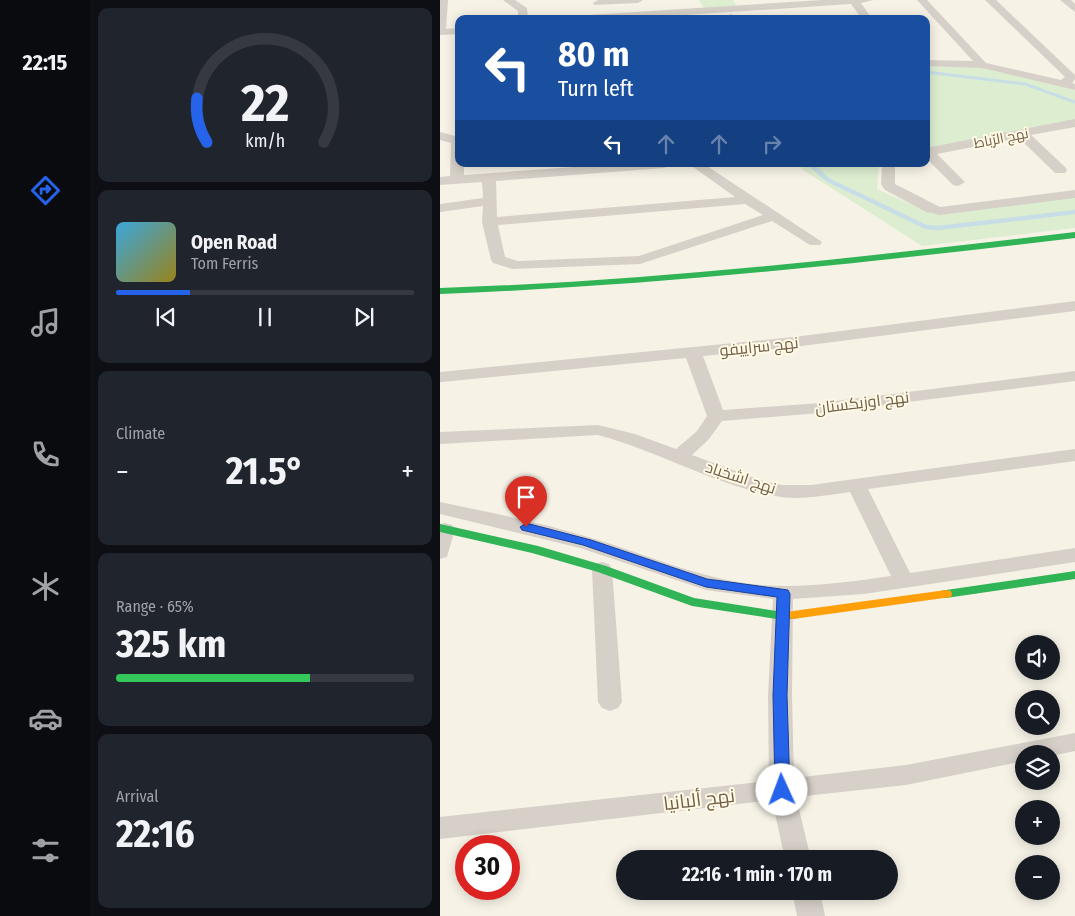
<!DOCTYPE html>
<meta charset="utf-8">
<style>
:root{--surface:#171b24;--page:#20242c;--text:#f1f3f6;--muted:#9ea1a6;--line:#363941;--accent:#2563eb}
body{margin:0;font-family:"Fira Sans Condensed",Cairo,sans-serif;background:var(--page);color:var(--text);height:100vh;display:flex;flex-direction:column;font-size:19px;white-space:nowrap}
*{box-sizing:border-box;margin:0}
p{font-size:16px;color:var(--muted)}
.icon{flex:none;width:28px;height:28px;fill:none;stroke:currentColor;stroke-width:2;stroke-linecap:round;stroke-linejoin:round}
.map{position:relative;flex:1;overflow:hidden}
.drawer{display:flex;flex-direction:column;gap:8px;padding:8px;background:#0d0f14;width:350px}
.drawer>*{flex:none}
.banner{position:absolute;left:15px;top:15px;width:475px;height:152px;border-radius:10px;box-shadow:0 2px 12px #0003;background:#1a4fa0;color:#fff;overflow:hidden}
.controls{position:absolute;left:575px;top:635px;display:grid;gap:10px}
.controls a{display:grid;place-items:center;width:45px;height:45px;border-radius:50%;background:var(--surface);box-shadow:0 2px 12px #0003;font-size:25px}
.speed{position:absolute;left:15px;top:835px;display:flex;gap:10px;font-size:25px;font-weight:700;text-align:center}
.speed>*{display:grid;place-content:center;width:65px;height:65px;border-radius:50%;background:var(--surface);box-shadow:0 2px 12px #0003;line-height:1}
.speed .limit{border:8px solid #d22;background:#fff;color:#111}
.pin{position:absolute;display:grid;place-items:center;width:42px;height:42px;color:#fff;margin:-51px -21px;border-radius:50% 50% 50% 0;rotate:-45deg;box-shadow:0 0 5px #0007}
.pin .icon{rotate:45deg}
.me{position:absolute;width:55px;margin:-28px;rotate:358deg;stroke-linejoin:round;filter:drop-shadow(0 0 4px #0008)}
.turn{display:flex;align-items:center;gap:18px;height:105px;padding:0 20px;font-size:22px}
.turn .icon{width:65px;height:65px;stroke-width:2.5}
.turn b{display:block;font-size:35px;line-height:42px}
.lanes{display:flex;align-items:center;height:48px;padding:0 20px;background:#0003;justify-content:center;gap:25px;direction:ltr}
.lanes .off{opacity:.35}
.big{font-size:38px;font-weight:700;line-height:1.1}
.drawer .widget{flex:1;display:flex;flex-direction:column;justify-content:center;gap:8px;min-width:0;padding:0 18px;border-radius:10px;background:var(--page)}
.drawer .dial{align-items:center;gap:0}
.dial svg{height:130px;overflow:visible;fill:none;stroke:var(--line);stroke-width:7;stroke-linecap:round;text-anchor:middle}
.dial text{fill:var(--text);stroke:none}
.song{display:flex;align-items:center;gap:15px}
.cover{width:60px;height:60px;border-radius:8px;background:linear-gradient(135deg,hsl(200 70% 55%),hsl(50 70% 35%))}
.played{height:5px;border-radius:2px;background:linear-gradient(90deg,var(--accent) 25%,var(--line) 25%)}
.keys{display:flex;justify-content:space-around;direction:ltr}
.heat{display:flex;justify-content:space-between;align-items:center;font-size:28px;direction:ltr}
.charge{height:8px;border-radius:4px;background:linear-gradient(90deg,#34c759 65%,var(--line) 0)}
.trip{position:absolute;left:176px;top:850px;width:282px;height:50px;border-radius:25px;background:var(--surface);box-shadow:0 2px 12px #0003;font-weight:700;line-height:50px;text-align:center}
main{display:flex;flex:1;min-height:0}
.dock{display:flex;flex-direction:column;width:90px;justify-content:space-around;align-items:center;background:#090b0e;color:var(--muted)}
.dock .icon{width:35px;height:35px}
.dock .current{color:var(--accent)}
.dock b{font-size:22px;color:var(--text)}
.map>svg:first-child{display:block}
.green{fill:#ddeed0}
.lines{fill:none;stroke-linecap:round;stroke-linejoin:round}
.stream-far1{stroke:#c8dee6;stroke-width:3}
.stream{stroke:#c8dee6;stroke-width:4.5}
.street{fill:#d7d0c9;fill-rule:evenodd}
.fast{fill:#30b455;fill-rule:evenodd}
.slow{fill:#ff9f0a;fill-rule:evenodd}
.route{fill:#2563eb;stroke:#184099}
.labels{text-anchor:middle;stroke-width:4;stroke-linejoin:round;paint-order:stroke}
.far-street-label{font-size:14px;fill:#735e47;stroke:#fffae6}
.street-label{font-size:16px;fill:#735e47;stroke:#fffae6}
.near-street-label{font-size:19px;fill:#735e47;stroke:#fffae6}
</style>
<main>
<nav class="dock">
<b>22:15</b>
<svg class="icon current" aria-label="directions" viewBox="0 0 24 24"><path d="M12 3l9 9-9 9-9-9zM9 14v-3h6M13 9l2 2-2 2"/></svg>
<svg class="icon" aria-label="music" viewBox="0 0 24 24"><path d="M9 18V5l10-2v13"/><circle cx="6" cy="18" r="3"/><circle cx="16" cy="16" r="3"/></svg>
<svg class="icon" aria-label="phone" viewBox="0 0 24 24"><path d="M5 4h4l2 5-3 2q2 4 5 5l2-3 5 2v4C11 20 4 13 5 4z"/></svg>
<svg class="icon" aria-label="climate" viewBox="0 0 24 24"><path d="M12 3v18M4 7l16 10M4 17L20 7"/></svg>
<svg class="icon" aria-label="car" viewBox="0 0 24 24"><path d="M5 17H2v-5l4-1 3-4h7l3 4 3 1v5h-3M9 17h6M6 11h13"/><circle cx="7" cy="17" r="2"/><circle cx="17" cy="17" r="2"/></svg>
<svg class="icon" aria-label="filters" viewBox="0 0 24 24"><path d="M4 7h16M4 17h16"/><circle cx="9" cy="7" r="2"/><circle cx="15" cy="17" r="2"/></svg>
</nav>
<section class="drawer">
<div class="widget dial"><svg viewBox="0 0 100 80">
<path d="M14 69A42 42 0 1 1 86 69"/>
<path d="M14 69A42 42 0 0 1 8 42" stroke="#2563eb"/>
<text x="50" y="56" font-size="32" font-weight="700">22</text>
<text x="50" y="72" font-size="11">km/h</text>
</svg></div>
<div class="widget">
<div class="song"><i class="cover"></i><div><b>Open Road</b><p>Tom Ferris</p></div></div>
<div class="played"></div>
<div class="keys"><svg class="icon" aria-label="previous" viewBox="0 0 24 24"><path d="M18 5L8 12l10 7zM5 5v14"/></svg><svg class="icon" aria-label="pause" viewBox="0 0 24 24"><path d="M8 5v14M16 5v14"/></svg><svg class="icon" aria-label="next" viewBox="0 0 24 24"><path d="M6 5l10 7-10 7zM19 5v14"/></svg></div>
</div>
<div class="widget"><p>Climate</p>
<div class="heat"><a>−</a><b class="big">21.5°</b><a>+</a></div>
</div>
<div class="widget"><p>Range · 65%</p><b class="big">325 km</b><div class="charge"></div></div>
<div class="widget"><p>Arrival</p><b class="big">22:16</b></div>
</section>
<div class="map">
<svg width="635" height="916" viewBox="0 0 635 916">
<rect width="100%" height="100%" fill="#f6f2e6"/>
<path class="green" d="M 259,0 L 293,0 L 297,6 L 264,8 Z
M 486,64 L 544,67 L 635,90 L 635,121 L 486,150 Z
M 360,164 L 439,164 L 437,189 L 492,214 L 635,197 L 635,228 L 482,246 L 363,170 Z"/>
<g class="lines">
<path class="stream-far1" d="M 291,15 L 293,19
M 486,72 L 585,84 L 635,102"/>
<path class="stream" d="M 370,164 L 388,180 L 486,227 L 498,228 L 635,212"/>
<path class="street" d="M 0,0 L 8,0 L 6,29 L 19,28 L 19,34 L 0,35 Z
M 63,0 L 75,0 L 87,8 L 88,19 L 78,19 L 78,11 Z
M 158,0 L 203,0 L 198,3 L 154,5 L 153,3 Z
M 382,0 L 433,0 L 421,3 L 432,19 L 422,19 L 411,4 L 184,19 L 128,19 L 133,16 Z
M 477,0 L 487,0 L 546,63 L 621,80 L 625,77 L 545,0 L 556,0 L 635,75 L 635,79 L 632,83 L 635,84 L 635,90 L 542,68 L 486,66 L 486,60 L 533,61 Z
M 620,0 L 631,0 L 635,4 L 635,12 Z
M 635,119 L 635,127 L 591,135 L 625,167 L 627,170 L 625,173 L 615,173 L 579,138 L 497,154 L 525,182 L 518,186 L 513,185 L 486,158 L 486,148 Z
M 0,132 L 19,137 L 19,164 L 24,164 L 24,175 L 175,164 L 231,164 L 224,168 L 56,181 L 57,217 L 295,197 L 249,164 L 264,164 L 382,242 L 380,245 L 370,245 L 332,221 L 200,264 L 72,269 L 53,263 L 51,260 L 42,222 L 43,206 L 0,212 L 0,204 L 43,198 L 42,182 L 0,185 L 0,177 L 10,176 L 11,143 L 0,140 ZM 305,204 L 323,215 L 199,256 L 78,261 L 65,257 L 58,225 Z
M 442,164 L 455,164 L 455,184 L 500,207 L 635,190 L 635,198 L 500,215 L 486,212 L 445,190 L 441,184 Z
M 635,301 L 635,311 L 354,347 L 263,356 L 283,410 L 380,403 L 635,371 L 635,381 L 380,413 L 282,421 L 269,439 L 252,455 L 320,480 L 342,485 L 371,485 L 635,449 L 635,461 L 428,489 L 470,573 L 635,548 L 635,562 L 424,594 L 353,599 L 352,695 L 354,778 L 466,765 L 635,733 L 635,751 L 611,756 L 611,754 L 584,754 L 584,761 L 466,785 L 356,797 L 371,859 L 345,859 L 332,800 L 0,839 L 0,817 L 329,781 L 328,695 L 333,599 L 266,590 L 140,548 L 0,514 L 0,502 C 52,513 104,523 155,539 C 204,554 252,575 304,583 C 352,590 403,583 451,576 L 410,492 C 387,495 363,500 341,497 C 278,487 219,451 158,435 L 0,444 L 0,432 L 158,425 L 195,434 L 236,449 L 257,431 L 267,416 L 246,358 L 2,382 L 0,382 L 0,372 L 354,337 Z
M 5,523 L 12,525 L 15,529 L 7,557 L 0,559 L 0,524 Z
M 162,562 L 169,564 L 172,569 L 182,702 L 178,708 L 170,711 L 162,708 L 158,702 L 152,569 L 155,564 Z
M 352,891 L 380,891 L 385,916 L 357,916 Z"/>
<path class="fast" d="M 635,232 L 635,238 C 424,263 213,286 0,294 L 0,288 C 213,281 424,257 635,232 Z
M 0,524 L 98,546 L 166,566 L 254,598 L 343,612 L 358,612 L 360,615 L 358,618 L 343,620 L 252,606 L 158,572 L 92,553 L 0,532 Z
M 635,571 L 635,579 L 506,598 L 501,597 L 500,594 L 501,591 L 506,590 Z"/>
<path class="slow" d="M 506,590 L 511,591 L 512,594 L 511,597 L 353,619 L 348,618 L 346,615 L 348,612 L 353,611 Z"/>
</g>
<path class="route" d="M 86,523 L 151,540 L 267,579 L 348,590 L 350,594 L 347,695 L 350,790 L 348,794 L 342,796 L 337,794 L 335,790 L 333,695 L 337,597 L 266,587 L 143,545 L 82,530 L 80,527 Z"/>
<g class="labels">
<g class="far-street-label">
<text transform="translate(561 138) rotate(-11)" y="5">نهج الرّباط</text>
</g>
<g class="street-label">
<text transform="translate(319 346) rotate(-6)" y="6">نهج سراييفو</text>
<text transform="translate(422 402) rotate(-7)" y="6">نهج اوزبكستان</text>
<text transform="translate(301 477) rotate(18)" y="6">نهج اشخباد</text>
</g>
<g class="near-street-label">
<text transform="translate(259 799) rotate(-7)" y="7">نهج ألبانيا</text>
</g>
</g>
</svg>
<div class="controls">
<a><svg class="icon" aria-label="sound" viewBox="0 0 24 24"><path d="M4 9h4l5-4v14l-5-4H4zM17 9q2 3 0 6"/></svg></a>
<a><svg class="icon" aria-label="search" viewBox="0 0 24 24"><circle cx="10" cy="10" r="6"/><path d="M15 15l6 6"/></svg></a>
<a><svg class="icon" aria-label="layers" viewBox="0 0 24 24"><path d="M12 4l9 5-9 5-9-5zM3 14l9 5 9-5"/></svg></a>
<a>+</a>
<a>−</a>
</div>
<div class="speed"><div class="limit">30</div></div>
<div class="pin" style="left:86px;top:527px;background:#d93025"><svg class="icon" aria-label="arrive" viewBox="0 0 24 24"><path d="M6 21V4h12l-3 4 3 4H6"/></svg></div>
<svg class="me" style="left:342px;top:790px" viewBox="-20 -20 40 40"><circle r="19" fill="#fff"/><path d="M0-13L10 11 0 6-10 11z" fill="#2563eb"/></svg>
<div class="trip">22:16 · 1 min · 170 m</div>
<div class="banner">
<div class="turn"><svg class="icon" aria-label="left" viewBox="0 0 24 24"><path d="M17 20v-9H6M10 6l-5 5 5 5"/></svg><div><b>80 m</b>Turn left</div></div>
<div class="lanes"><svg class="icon" aria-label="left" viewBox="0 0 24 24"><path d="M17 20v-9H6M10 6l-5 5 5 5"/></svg><svg class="icon off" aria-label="ahead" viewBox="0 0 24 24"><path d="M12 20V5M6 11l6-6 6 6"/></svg><svg class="icon off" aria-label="ahead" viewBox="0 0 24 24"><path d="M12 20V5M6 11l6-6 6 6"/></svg><svg class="icon off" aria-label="right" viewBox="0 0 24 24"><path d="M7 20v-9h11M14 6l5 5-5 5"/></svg></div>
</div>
</div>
</main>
